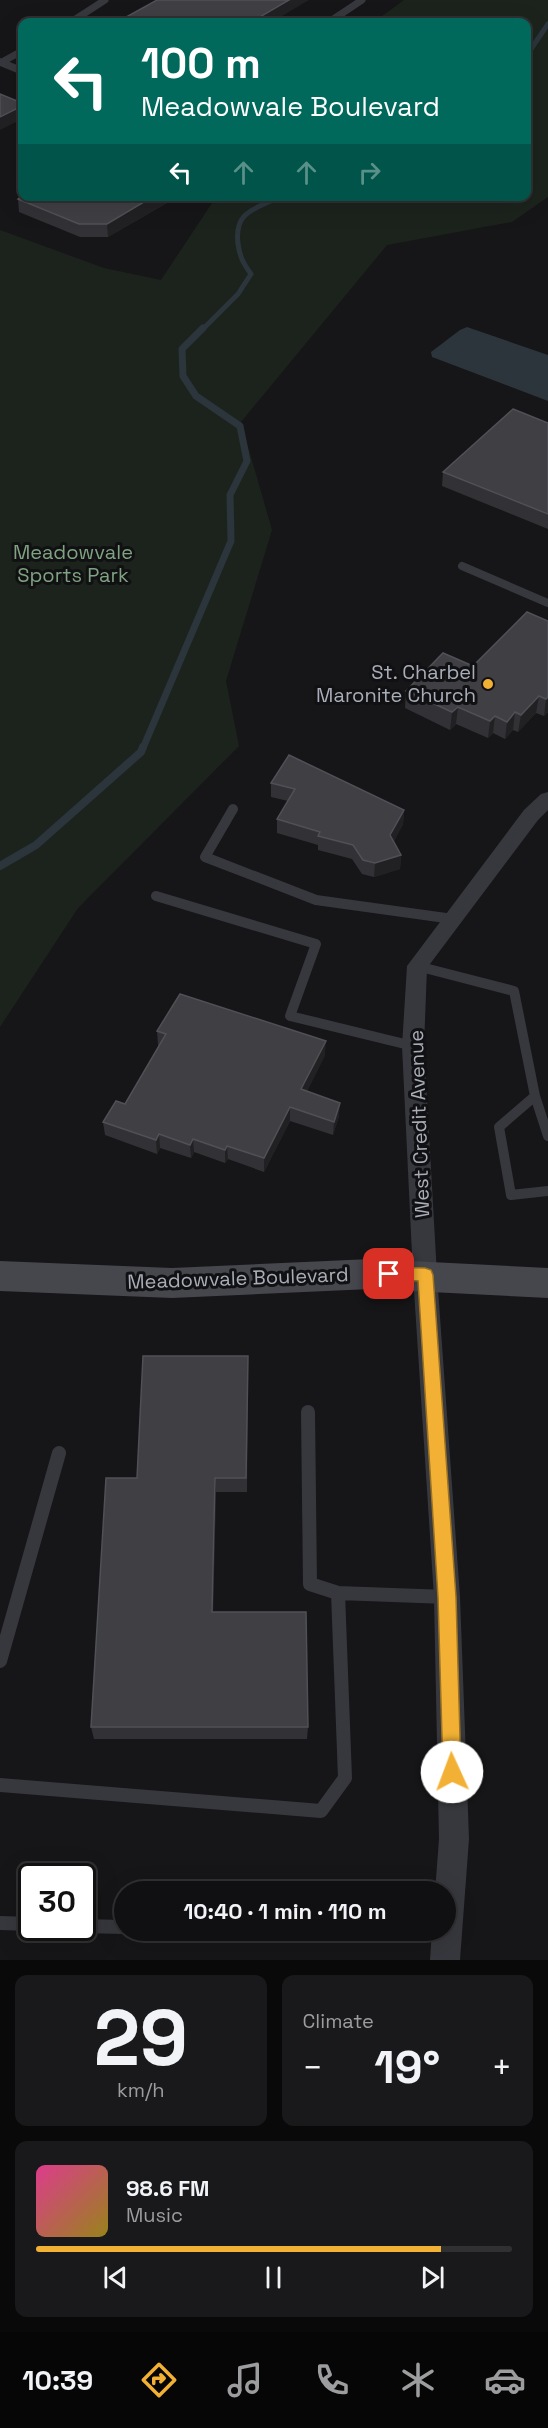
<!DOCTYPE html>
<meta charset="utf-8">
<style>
:root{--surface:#101012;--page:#19191b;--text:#f1f3f6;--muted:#9c9d9f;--line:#303032;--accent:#f2b134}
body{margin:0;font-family:"Space Grotesk",sans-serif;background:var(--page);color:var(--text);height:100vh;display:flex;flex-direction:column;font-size:22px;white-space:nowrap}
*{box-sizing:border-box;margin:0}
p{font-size:20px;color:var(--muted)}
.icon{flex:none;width:33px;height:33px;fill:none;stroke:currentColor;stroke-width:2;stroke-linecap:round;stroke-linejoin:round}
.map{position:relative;height:1960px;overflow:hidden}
.side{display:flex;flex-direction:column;gap:15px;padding:15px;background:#09090a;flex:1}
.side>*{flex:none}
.guide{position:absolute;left:18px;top:18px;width:513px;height:183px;border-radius:12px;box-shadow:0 6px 24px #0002,0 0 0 2px var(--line);background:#00695c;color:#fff;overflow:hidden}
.speed{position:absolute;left:18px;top:1863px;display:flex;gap:12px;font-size:30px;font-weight:700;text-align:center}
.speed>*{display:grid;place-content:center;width:78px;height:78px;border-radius:50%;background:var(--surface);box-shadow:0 6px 24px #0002,0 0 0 2px var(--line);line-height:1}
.speed .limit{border:3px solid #111;border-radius:9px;background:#fff;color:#111}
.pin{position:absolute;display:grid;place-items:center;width:51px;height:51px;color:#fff;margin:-26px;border-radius:12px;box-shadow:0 3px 9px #0006}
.me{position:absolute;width:66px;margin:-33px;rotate:358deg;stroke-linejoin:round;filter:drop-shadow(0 0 4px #0008)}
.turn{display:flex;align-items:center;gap:21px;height:126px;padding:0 24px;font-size:27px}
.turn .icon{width:78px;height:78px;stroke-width:2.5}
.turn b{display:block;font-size:42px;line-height:51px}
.lanes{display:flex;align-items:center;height:57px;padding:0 24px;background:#0003;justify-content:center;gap:30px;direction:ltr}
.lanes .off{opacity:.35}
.big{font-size:45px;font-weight:800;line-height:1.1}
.side .widget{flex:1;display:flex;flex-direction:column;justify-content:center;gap:9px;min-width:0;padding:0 21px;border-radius:12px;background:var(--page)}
.side .dial{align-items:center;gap:0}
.dial b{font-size:78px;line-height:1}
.song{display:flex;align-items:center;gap:18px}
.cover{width:72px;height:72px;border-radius:9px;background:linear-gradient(135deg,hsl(330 70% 55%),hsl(50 70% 35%))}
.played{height:6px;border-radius:3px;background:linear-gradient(90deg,var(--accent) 85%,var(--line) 85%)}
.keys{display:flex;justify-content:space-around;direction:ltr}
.heat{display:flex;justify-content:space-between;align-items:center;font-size:33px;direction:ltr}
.side .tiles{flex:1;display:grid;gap:15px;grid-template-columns:1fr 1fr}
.widget:last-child{grid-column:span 2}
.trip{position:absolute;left:114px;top:1881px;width:342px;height:60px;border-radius:30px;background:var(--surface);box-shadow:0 6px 24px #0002,0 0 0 2px var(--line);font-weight:800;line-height:60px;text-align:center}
.menu{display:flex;height:96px;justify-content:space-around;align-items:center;background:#060607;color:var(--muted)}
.menu .icon{width:42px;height:42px}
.menu .selected{color:var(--accent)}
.menu b{font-size:27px;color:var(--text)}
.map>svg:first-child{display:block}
.green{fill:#1c231d}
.water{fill:#2c353c}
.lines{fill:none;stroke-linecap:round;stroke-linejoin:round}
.stream-far2{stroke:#2c353c;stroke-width:5}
.stream-far1{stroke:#2c353c;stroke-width:7}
.stream{stroke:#2c353c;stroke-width:8}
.service-far3{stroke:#37383d;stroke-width:7}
.service-far2{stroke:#37383d;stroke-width:8}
.service-far1{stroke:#37383d;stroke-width:10}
.service{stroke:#37383d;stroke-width:14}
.minor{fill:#37383d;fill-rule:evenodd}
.secondary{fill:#45474d;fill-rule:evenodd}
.wall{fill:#323236}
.shaded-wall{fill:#212124}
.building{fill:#3f3f44;stroke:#4f5156;stroke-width:1.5}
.route{fill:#f2b134;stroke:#9d7322;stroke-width:1.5}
.poi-dot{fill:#f2b134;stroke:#111113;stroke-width:2}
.labels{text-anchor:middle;stroke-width:6;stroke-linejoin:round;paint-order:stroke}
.park-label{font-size:20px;fill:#7fa381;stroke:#111113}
.poi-label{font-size:20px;fill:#a8adb8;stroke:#111113;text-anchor:end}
.street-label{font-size:20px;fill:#a8adb8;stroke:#111113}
</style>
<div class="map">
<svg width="548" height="1960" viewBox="0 0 548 1960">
<rect width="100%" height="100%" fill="#161618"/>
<path class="green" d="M 404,0 L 548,0 L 548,197 L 512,222 L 387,245 L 241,422 L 272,530 L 226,681 L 239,746 L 78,908 L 0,1027 L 0,230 L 104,268 L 161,280 L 216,197 L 526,196 L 526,22 L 374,22 Z"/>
<path class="water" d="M 467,327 L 548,355 L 548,401 L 432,357 L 431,352 L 460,330 Z"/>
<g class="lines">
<path class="stream-far2" d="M 526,61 L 531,49 L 548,24
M 202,330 L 238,294 L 251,274 C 243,263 240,257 238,244 C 234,210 255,210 281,196"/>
<path class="stream-far1" d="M 143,748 L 231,541 L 230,495 L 247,461 L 240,426 L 196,396 L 183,376 L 182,349 L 203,328"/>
<path class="stream" d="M 0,866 L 36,845 L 141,752 L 143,747"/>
<path class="service-far3" d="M 71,22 L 105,0
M 329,22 L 362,0
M 2,62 L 22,51"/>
<path class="service-far2" d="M 462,566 L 548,603"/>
<path class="service-far1" d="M 233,809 L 205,857 L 316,900 L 453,919
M 156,896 L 316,944 L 290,1016 L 413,1046
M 417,966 L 514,991 L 535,1096 L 499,1127 L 511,1195 L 548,1191
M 535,1096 L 548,1136"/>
<path class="service" d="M 308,1412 L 310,1584 L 338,1593 L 447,1597
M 0,1661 L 59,1453
M 0,1785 L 321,1811 L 345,1778 L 338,1593
M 0,1923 L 32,1924
M 82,1926 L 124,1927
M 239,1930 L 388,1930"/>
<path class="minor" d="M 0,58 L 22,67 L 22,75 L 0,66 Z
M 548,792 L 548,810 L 538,820 L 427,968 L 424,1046 L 437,1275 L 460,1597 L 469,1839 L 460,1960 L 430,1960 L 432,1930 L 446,1930 L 446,1892 L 435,1892 L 439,1839 L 434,1597 L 413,1275 L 402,1046 L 407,966 L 524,810 L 541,794 Z"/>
<path class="secondary" d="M 371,1259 L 548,1268 L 548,1298 L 371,1289 L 172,1298 L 0,1291 L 0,1261 L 172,1268 Z"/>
</g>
<path class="wall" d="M 18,199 L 172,200 L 108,237 L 80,237 L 19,212 Z
M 548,423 L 548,529 L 442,486 L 443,472 Z
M 548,621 L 548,712 L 544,716 L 536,713 L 518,732 L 513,730 L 505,739 L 493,733 L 488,738 L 456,724 L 450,730 L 405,708 L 406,691 L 473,666 Z
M 271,783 L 404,810 L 403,824 L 394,841 L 401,855 L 400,869 L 374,877 L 362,874 L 352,859 L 318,850 L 318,845 L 277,833 L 277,819 L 288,801 L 271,797 Z
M 157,1031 L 325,1055 L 307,1091 L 339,1116 L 333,1135 L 290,1121 L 264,1172 L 228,1159 L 225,1163 L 194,1152 L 191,1158 L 160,1148 L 157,1154 L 105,1135 L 103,1122 L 125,1104 L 159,1045 L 158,1045 Z
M 248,1371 L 247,1492 L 216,1492 L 213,1612 L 308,1727 L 307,1739 L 94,1739 L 91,1727 L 137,1478 Z"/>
<path class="shaded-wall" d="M 289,0 L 309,0 L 272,22 L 251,22 Z
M 22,106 L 22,119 L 0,130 L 0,117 Z
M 154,196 L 172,196 L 172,200 L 108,237 L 107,224 Z
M 539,696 L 536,713 L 518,732 L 521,715 Z
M 548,697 L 548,712 L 544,716 L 546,699 Z
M 458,707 L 456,724 L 450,730 L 452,712 Z
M 515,712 L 513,730 L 505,739 L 507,722 Z
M 495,716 L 493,733 L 488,738 L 490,721 Z
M 404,810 L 403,824 L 390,849 L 390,835 Z
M 401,855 L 400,869 L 374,877 L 375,863 Z
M 326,1041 L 325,1055 L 301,1103 L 301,1089 Z
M 340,1103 L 339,1116 L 333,1135 L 334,1122 Z
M 290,1107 L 290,1121 L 264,1172 L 264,1158 Z
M 159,1134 L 160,1148 L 157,1154 L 156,1140 Z
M 193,1139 L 194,1152 L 191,1158 L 190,1145 Z
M 227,1146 L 228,1159 L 225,1163 L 225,1150 Z
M 215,1478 L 216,1492 L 213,1625 L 212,1612 Z"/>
<path class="building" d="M 157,0 L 289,0 L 251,22 L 123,22 L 119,21 Z
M 0,94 L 22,103 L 22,106 L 0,117 Z
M 22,196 L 154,196 L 107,224 L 79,224 L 18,199 Z
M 513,409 L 548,423 L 548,514 L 443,472 Z
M 527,612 L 548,621 L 548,697 L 546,699 L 539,696 L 521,715 L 515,712 L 507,722 L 495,716 L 490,721 L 458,707 L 452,712 L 406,691 L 443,653 L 473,666 Z
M 289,755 L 404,810 L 390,835 L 401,855 L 375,863 L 363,860 L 353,845 L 318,836 L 320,832 L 277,819 L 295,789 L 271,783 Z
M 180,994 L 326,1041 L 301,1089 L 340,1103 L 334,1122 L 290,1107 L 264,1158 L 227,1146 L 225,1150 L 193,1139 L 190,1145 L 159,1134 L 156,1140 L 103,1122 L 116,1101 L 125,1104 L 166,1034 L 157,1031 Z
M 143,1356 L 248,1356 L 246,1478 L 215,1478 L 212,1612 L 306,1612 L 308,1727 L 91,1727 L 106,1478 L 137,1478 Z"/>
<path class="route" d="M 389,1267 L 425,1268 L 431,1270 L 433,1275 L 456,1597 L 461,1772 L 459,1778 L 452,1781 L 445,1778 L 443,1772 L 438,1597 L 418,1281 L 383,1279 L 381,1274 L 383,1269 Z"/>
<circle class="poi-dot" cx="488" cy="684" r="6"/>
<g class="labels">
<g class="park-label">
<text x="73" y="559">Meadowvale<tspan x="73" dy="23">Sports Park</tspan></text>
</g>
<g class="poi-label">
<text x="476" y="679">St. Charbel<tspan x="476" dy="23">Maronite Church</tspan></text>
</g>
<g class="street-label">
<text transform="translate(419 1124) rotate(-92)" y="7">West Credit Avenue</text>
<text transform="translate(238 1278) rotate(-2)" y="7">Meadowvale Boulevard</text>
</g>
</g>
</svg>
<div class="speed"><div class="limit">30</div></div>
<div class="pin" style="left:389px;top:1274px;background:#d93025"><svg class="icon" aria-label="arrive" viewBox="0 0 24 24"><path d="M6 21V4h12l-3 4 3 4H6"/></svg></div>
<svg class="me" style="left:452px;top:1772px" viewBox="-20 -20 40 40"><circle r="19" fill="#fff"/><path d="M0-13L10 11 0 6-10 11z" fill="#f2b134"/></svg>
<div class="trip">10:40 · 1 min · 110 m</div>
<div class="guide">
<div class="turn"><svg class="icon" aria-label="left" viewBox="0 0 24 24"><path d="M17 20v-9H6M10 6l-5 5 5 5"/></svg><div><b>100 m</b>Meadowvale Boulevard</div></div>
<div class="lanes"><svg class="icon" aria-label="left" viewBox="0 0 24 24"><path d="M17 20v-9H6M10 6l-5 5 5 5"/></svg><svg class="icon off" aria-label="ahead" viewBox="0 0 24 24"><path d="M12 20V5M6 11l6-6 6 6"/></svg><svg class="icon off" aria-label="ahead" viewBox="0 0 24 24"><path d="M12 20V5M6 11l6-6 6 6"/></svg><svg class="icon off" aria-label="right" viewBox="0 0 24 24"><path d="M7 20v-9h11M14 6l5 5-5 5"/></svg></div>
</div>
</div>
<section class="side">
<div class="tiles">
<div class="widget dial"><b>29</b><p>km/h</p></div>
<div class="widget"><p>Climate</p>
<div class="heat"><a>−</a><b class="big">19°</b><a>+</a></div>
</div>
<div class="widget">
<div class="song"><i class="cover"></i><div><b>98.6 FM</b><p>Music</p></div></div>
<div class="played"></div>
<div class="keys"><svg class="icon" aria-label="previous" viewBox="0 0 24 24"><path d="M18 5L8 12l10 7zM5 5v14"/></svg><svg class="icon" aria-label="pause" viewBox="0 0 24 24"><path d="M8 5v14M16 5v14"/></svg><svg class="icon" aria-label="next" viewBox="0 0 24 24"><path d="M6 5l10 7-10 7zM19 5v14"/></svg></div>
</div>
</div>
</section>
<nav class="menu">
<b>10:39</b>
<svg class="icon selected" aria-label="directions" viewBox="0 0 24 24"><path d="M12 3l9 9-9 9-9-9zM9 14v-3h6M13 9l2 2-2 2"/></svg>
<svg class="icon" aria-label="music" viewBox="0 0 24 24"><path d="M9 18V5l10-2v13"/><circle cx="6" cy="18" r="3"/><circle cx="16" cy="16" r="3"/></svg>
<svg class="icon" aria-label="phone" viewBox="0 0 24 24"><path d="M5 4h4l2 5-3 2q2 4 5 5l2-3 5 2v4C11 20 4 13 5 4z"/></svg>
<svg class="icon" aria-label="climate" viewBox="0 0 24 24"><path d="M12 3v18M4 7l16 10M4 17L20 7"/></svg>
<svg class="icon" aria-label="car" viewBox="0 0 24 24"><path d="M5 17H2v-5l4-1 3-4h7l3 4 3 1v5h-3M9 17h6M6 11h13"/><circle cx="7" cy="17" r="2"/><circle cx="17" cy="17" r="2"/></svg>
</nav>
